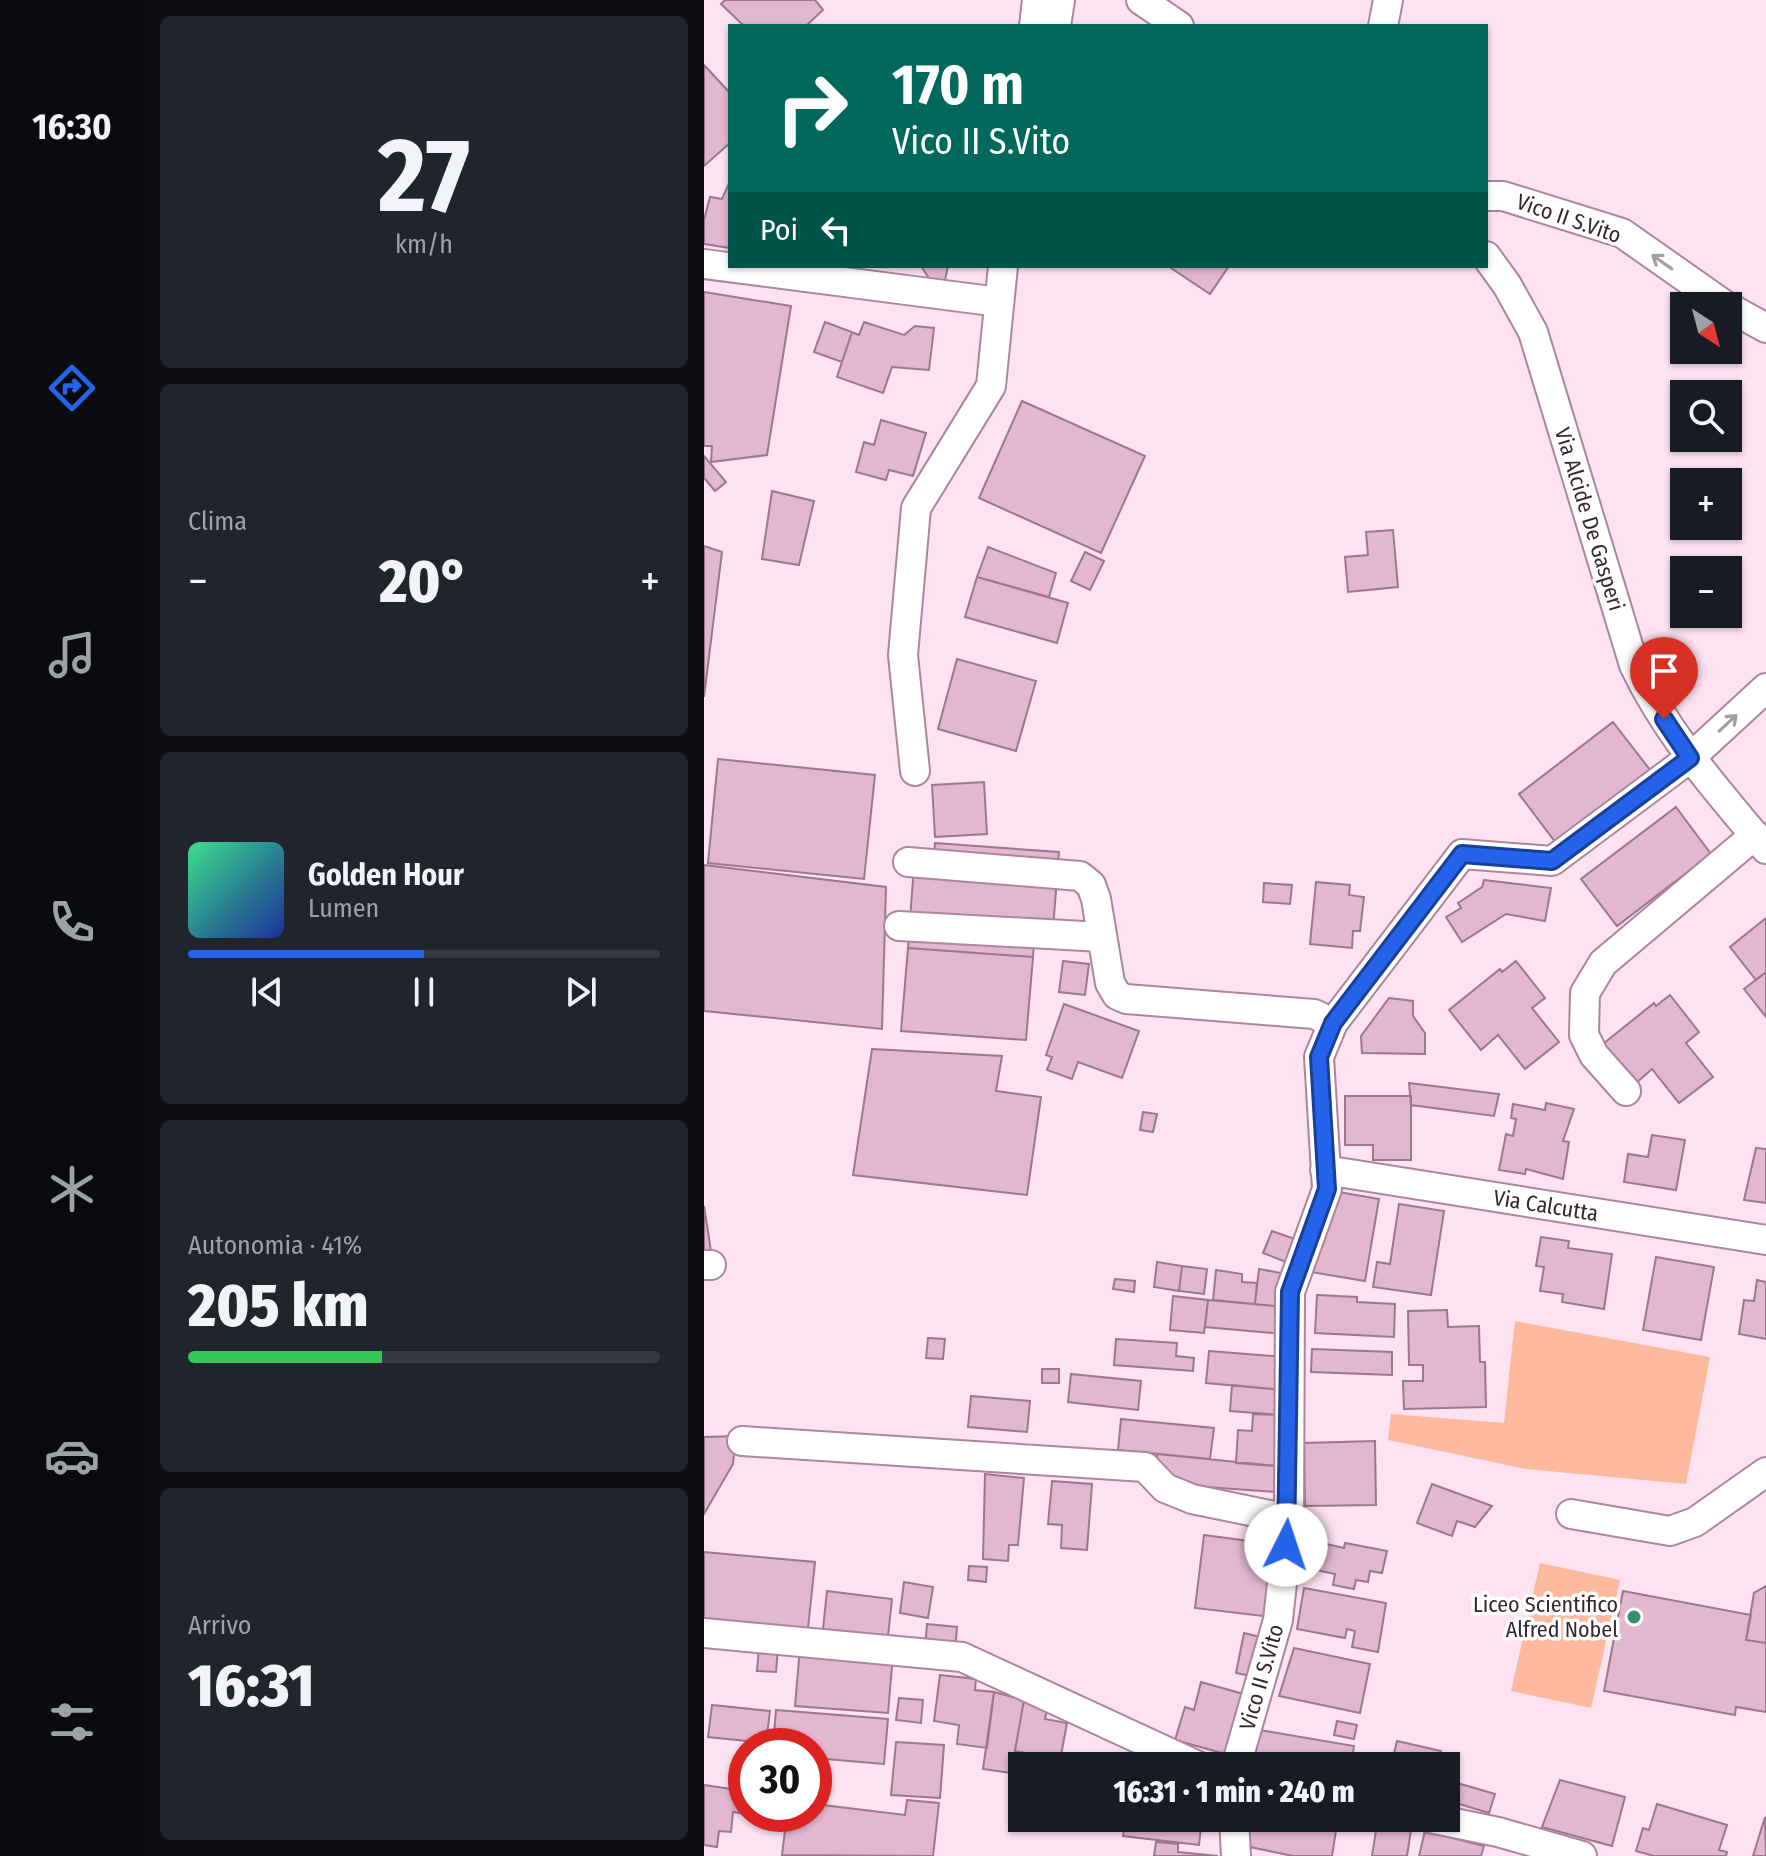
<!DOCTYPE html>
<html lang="it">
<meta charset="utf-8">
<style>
:root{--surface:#171b24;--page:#20242c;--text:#f1f3f6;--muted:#9ea1a6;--line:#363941;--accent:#2563eb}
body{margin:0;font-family:"Fira Sans Condensed",sans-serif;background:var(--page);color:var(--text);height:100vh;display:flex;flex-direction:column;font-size:30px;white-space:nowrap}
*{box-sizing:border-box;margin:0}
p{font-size:26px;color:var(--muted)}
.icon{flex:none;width:44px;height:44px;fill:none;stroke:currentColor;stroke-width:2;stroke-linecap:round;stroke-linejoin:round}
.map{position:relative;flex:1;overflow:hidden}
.drawer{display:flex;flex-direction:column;gap:16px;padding:16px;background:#0d0f14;width:560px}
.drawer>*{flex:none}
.top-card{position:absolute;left:24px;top:24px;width:760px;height:244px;border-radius:0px;box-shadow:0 2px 6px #0004;background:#00695c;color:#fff;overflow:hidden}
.needle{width:52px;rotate:144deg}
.tools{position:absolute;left:966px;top:292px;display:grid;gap:16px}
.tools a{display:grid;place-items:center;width:72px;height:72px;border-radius:0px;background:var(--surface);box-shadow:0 2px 6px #0004;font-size:40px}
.speed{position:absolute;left:24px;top:1728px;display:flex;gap:16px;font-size:40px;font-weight:700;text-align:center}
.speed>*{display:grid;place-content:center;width:104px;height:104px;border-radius:50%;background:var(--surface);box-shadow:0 2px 6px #0004;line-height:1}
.speed .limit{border:12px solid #d22;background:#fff;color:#111}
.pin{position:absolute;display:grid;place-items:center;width:68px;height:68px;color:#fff;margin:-82px -34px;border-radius:50% 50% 50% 0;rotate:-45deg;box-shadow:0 0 8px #0007}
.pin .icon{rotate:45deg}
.me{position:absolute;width:88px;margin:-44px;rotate:4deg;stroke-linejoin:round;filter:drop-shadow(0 0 6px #0008)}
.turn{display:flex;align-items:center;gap:28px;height:168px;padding:0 32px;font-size:36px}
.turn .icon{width:104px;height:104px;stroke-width:2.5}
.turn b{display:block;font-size:56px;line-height:68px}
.then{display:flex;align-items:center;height:76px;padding:0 32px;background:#0003;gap:16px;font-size:30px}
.big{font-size:60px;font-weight:800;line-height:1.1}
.drawer .tile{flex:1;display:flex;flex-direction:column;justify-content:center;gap:12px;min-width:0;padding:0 28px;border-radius:12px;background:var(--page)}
.drawer .dial{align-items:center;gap:0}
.dial b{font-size:104px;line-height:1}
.song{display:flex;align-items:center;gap:24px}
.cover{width:96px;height:96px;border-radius:12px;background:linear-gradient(135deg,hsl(150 70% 55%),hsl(230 70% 35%))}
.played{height:8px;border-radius:4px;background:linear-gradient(90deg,var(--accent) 50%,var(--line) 50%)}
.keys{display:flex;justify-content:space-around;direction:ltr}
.heat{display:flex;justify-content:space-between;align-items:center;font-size:44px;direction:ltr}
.charge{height:12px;border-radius:6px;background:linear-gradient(90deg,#34c759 41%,var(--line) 0)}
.trip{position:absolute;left:304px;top:1752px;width:452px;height:80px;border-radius:0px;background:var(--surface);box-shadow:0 2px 6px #0004;font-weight:800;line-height:80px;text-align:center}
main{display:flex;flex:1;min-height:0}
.menu{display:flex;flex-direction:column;width:144px;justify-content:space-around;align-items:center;background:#090b0e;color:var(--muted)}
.menu .icon{width:56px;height:56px}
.menu .selected{color:var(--accent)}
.menu b{font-size:36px;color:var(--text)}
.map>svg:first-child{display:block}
.green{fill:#fcb99e}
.building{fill:#e2b7d0;stroke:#9e768e;stroke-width:2}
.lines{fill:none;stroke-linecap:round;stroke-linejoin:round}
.minor-casing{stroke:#ad859c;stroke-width:32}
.minor{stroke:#fff;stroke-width:28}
.oneway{stroke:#a59da1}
.route-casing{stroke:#184099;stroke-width:20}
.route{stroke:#2563eb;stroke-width:14}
.poi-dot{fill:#30916b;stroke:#fff;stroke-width:3}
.labels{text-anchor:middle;stroke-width:7;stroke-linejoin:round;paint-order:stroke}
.street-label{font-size:22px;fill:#36262f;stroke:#fff}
.poi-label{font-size:22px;fill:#36262f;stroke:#fff;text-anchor:end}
</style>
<main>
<nav class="menu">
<b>16:30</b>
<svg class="icon selected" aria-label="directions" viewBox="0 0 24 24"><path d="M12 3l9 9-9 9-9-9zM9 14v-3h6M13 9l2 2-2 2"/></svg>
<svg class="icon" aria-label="music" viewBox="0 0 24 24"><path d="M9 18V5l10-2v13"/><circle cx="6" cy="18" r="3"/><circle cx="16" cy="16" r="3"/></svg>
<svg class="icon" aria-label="phone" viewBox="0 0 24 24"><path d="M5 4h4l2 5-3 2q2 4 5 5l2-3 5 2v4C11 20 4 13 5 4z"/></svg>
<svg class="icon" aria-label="climate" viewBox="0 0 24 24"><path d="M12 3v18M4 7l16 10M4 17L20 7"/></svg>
<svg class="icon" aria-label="car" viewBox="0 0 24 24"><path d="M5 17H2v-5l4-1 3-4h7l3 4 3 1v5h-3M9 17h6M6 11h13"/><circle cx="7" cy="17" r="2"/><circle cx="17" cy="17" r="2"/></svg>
<svg class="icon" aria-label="filters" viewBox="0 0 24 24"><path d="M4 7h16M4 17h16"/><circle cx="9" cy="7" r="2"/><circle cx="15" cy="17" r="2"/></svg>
</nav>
<section class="drawer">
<div class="tile dial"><b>27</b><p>km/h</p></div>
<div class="tile"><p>Clima</p>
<div class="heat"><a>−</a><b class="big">20°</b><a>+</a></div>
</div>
<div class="tile">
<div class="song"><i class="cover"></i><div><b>Golden Hour</b><p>Lumen</p></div></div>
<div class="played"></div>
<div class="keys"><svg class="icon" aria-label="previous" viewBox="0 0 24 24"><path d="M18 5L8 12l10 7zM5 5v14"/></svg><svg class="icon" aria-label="pause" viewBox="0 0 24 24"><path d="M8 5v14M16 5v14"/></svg><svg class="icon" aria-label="next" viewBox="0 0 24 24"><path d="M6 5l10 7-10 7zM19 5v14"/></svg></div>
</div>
<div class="tile"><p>Autonomia · 41%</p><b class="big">205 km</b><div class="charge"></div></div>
<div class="tile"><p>Arrivo</p><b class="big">16:31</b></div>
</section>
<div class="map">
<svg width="1062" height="1856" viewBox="0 0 1062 1856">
<rect width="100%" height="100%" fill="#fde2f1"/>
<path class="green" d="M 811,1321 L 1006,1357 L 982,1484 L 822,1469 L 684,1440 L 687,1414 L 800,1423 Z
M 836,1563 L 916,1580 L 887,1708 L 807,1691 Z"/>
<path class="building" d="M 21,0 L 111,0 L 119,10 L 102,26 L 40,26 L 17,4 Z
M 0,65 L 26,93 L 26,143 L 0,166 Z
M 26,181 L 26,248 L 0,244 L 0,220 L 6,197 L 18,199 Z
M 217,266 L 244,266 L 240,285 L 228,283 Z
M 464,266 L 525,266 L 506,294 Z
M 0,292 L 87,306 L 63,455 L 7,462 L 8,446 L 0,446 Z
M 121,322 L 148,332 L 138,362 L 110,352 Z
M 160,322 L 200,335 L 211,326 L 230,328 L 225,370 L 188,367 L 179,393 L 133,377 L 148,332 L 155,335 Z
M 318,401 L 441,456 L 397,553 L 275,498 Z
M 177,420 L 222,433 L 209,476 L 185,470 L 182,480 L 152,472 L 160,442 L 170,445 Z
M 0,456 L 22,482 L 11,491 L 0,478 Z
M 68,491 L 110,501 L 95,565 L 58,559 Z
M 689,530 L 694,587 L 644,592 L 641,557 L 664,555 L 662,532 Z
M 0,546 L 18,552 L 0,697 Z
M 284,547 L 352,573 L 345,597 L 273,577 Z
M 381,552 L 400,561 L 386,590 L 367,581 Z
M 273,577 L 364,603 L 353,643 L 261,617 Z
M 253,659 L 332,681 L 312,751 L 234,729 Z
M 909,722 L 950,775 L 855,847 L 815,794 Z
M 14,759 L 171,775 L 160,879 L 4,863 Z
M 280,782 L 283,834 L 231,837 L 228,785 Z
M 972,807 L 1007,854 L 913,926 L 877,879 Z
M 231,843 L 355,852 L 349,929 L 331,927 L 329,957 L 204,948 L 210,865 L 229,866 Z
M 0,865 L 182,887 L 178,1029 L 0,1011 Z
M 780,880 L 847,888 L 841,921 L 802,914 L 758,942 L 742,917 L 757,908 L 754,903 L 778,887 Z
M 612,882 L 646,885 L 645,895 L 660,897 L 656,931 L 649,931 L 648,948 L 606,944 Z
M 560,883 L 588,885 L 586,904 L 559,902 Z
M 1062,918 L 1062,972 L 1052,980 L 1026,947 Z
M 204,948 L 329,957 L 322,1040 L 197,1031 Z
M 359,961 L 385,964 L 381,995 L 355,992 Z
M 812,961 L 841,998 L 828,1008 L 855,1042 L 821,1069 L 794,1035 L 777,1050 L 745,1010 L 796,969 L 798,972 Z
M 1062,972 L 1062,1017 L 1040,989 Z
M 966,995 L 995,1032 L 982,1043 L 1009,1077 L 975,1103 L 948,1069 L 931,1084 L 899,1044 L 950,1003 L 952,1006 Z
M 685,998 L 709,1001 L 709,1016 L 721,1033 L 721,1054 L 658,1053 L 657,1036 Z
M 360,1004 L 435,1031 L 418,1078 L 374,1062 L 368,1079 L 343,1070 L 348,1057 L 342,1055 Z
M 168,1049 L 298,1056 L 292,1091 L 337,1097 L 323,1195 L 149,1175 Z
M 705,1083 L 795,1094 L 790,1116 L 707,1105 Z
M 641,1096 L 707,1096 L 707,1160 L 669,1160 L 669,1145 L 641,1145 Z
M 842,1103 L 870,1109 L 859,1141 L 865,1142 L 859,1179 L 822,1169 L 821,1174 L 795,1170 L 802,1134 L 809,1136 L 812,1119 L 807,1118 L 809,1104 L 841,1110 Z
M 439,1112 L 453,1114 L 449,1132 L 436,1130 Z
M 948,1135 L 981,1140 L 972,1190 L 920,1182 L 924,1154 L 944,1157 Z
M 1052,1148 L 1062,1149 L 1062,1203 L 1040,1200 Z
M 629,1191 L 675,1199 L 661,1281 L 607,1272 Z
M 695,1204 L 740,1211 L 727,1295 L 669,1287 L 673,1262 L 686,1264 Z
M 0,1206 L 7,1251 L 0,1251 Z
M 568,1231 L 591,1239 L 582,1262 L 559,1253 Z
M 837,1237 L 865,1241 L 864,1248 L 908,1254 L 900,1309 L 858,1302 L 859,1294 L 836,1291 L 840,1267 L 832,1266 Z
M 952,1257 L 1010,1267 L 997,1340 L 939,1330 Z
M 453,1262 L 478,1266 L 475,1291 L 450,1287 Z
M 478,1266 L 503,1269 L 500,1294 L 475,1291 Z
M 555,1269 L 588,1275 L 581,1307 L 551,1304 Z
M 512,1270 L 538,1274 L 538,1282 L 553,1283 L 551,1304 L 509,1300 Z
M 411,1279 L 431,1281 L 430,1292 L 409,1289 Z
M 1053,1280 L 1062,1282 L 1062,1339 L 1035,1334 L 1040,1300 L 1050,1301 Z
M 613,1295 L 653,1297 L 653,1302 L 691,1304 L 690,1337 L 611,1333 Z
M 469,1296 L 504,1300 L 500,1333 L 466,1330 Z
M 504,1300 L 581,1307 L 580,1334 L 501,1327 Z
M 743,1310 L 744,1327 L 775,1326 L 776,1362 L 781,1362 L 782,1407 L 700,1409 L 699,1381 L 719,1381 L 719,1365 L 705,1365 L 704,1311 Z
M 224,1338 L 241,1339 L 239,1359 L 222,1358 Z
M 412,1339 L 473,1343 L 472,1356 L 490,1358 L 489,1371 L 410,1365 Z
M 608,1349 L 688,1352 L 688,1375 L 607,1372 Z
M 505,1351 L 582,1357 L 578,1390 L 502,1383 Z
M 338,1369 L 355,1369 L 355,1383 L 338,1383 Z
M 367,1374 L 437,1381 L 434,1410 L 364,1402 Z
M 528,1385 L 578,1390 L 577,1415 L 526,1411 Z
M 267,1396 L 326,1401 L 323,1432 L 264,1427 Z
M 549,1414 L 577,1415 L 573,1466 L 532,1463 L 534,1430 L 548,1431 Z
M 417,1419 L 510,1428 L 506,1459 L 414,1450 Z
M 32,1436 L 29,1464 L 0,1514 L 0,1437 Z
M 671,1441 L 672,1505 L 601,1506 L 600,1443 Z
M 453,1454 L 573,1466 L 573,1492 L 489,1486 L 464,1480 L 453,1464 Z
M 281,1474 L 320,1478 L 314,1545 L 305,1545 L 304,1561 L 279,1559 Z
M 348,1481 L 388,1484 L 383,1550 L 357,1548 L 358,1525 L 344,1524 Z
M 728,1484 L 788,1506 L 771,1527 L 753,1521 L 748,1536 L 713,1523 Z
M 500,1535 L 576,1545 L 567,1617 L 491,1608 Z
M 618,1543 L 640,1548 L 641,1543 L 683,1551 L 678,1573 L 666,1571 L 664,1582 L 652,1580 L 650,1589 L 629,1585 L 631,1574 L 612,1570 Z
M 0,1552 L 111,1562 L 103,1638 L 0,1628 Z
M 265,1566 L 283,1567 L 282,1582 L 264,1580 Z
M 200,1582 L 229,1587 L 224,1618 L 196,1613 Z
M 1062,1586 L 1062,1643 L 1042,1640 L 1050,1593 Z
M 600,1588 L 682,1603 L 674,1652 L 648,1647 L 651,1631 L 643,1629 L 641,1638 L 593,1629 Z
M 123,1591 L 188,1599 L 184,1636 L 119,1629 Z
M 919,1591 L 1047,1615 L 1042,1640 L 1062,1643 L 1062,1712 L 1032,1707 L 1031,1715 L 900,1691 Z
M 223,1624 L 253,1627 L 251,1651 L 221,1648 Z
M 540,1633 L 560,1638 L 552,1677 L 532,1673 Z
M 55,1647 L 74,1648 L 72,1672 L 53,1671 Z
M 96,1647 L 189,1655 L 184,1713 L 91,1706 Z
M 590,1648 L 666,1664 L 656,1713 L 575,1696 Z
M 236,1675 L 272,1679 L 271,1690 L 290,1692 L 283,1748 L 253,1744 L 255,1725 L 230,1721 Z
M 497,1682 L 543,1695 L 525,1755 L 471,1740 L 481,1707 L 490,1710 Z
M 290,1692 L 320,1700 L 307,1773 L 279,1769 Z
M 195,1698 L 219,1700 L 217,1723 L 192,1720 Z
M 320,1700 L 344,1704 L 341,1719 L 363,1723 L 355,1766 L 333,1765 L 334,1755 L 311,1751 Z
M 8,1705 L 66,1711 L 62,1743 L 4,1737 Z
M 72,1710 L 184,1719 L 180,1764 L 110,1758 L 110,1746 L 69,1746 Z
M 633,1721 L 653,1725 L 650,1739 L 630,1735 Z
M 556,1730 L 650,1746 L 647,1766 L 549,1766 Z
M 693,1741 L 737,1751 L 735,1759 L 747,1761 L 742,1783 L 742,1766 L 687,1766 Z
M 192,1742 L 240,1745 L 236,1798 L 187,1795 Z
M 743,1780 L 791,1794 L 785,1813 L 742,1800 Z
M 856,1780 L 921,1797 L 908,1846 L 838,1827 Z
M 0,1785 L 42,1791 L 42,1814 L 47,1815 L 29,1812 L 27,1832 L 15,1831 L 13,1847 L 0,1845 Z
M 203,1800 L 235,1803 L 229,1856 L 78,1855 L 83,1814 L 110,1814 L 110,1804 L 201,1815 Z
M 308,1804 L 318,1805 L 318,1818 L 327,1820 L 307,1819 Z
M 953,1804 L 1023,1825 L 1015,1850 L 1023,1852 L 1022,1856 L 950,1856 L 932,1851 L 939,1828 L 945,1830 Z
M 1061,1817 L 1062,1856 L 1049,1856 Z
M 421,1818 L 498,1818 L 495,1845 L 419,1836 Z
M 542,1818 L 634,1818 L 628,1856 L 589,1856 L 541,1846 L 545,1827 L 541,1824 Z
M 673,1824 L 707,1830 L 703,1856 L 668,1856 Z
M 721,1831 L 780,1846 L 777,1856 L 715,1856 Z
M 452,1842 L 474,1844 L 474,1852 L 514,1856 L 450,1856 Z"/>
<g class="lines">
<defs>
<path id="minor" d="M 437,0 L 475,26
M 330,26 L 333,0
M 352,26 L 356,0
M 679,26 L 684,0
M 782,196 L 799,196 L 918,233 L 1022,306
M 782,256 L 803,285 L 829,332 L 930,665 C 963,735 1013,790 1062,849
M 0,264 L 295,302
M 1024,307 L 1062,328
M 211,771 L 199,655 L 212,508 L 287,386 L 299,266
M 204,862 L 376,876 L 387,885 L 392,899 L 406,983 L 413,995 L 422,999 L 610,1014 L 629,1023
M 195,926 L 398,937
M 922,1091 L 890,1055 L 880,1035 L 881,993 L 899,963 L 1051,835
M 621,1170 L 1062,1240
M 0,1265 L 7,1265
M 38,1441 L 441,1467 L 461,1488 L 488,1499 L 585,1519
M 867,1514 L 966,1531 L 991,1522 L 1062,1472
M 0,1633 L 258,1657 L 494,1766
M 532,1766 L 574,1620 L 585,1519 L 586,1292 L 623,1189 L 615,1057 L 629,1023 L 758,854 L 848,861 L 986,758 L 1062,688
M 530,1818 L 532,1856
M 726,1818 L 794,1832 L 878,1856"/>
</defs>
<use href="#minor" class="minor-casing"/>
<use href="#minor" class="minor"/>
</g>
<defs><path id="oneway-shaft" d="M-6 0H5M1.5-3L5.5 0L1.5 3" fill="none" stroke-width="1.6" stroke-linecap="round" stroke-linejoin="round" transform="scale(2)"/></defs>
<g class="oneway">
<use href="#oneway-shaft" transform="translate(958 262) rotate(-145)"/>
<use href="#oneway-shaft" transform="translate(1024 723) rotate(-43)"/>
</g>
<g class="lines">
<defs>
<path id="route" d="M 582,1545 L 586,1292 L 623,1189 L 615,1057 L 629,1023 L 758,854 L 848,861 L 986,758 L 960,719"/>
</defs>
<use href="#route" class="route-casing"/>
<use href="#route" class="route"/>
</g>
<circle class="poi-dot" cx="930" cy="1617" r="8"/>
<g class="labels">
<g class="street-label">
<text transform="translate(865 218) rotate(19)" y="8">Vico II S.Vito</text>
<text transform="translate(886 519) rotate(73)" y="8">Via Alcide De Gasperi</text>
<text transform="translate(842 1205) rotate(9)" y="8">Via Calcutta</text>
<text transform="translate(557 1677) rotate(-74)" y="8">Vico II S.Vito</text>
</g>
<g class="poi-label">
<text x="914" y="1612">Liceo Scientifico<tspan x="914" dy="25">Alfred Nobel</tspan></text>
</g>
</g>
</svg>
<div class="tools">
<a><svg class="needle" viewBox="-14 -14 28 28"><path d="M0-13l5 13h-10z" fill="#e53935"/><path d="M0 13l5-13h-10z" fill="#9ea1a6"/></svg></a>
<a><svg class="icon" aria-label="search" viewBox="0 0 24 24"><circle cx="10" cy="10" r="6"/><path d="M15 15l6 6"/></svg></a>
<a>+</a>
<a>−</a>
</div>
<div class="speed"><div class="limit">30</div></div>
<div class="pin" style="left:960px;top:719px;background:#d93025"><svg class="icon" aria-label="arrive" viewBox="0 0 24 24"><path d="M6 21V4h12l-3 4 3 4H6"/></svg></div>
<svg class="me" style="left:582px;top:1545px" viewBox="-20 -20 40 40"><circle r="19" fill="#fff"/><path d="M0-13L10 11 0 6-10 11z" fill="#2563eb"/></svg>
<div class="trip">16:31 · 1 min · 240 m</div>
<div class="top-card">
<div class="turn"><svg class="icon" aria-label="right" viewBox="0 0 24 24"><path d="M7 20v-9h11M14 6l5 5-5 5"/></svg><div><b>170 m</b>Vico II S.Vito</div></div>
<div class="then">Poi<svg class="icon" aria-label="left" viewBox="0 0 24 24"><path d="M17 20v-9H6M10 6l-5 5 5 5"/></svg></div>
</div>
</div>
</main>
